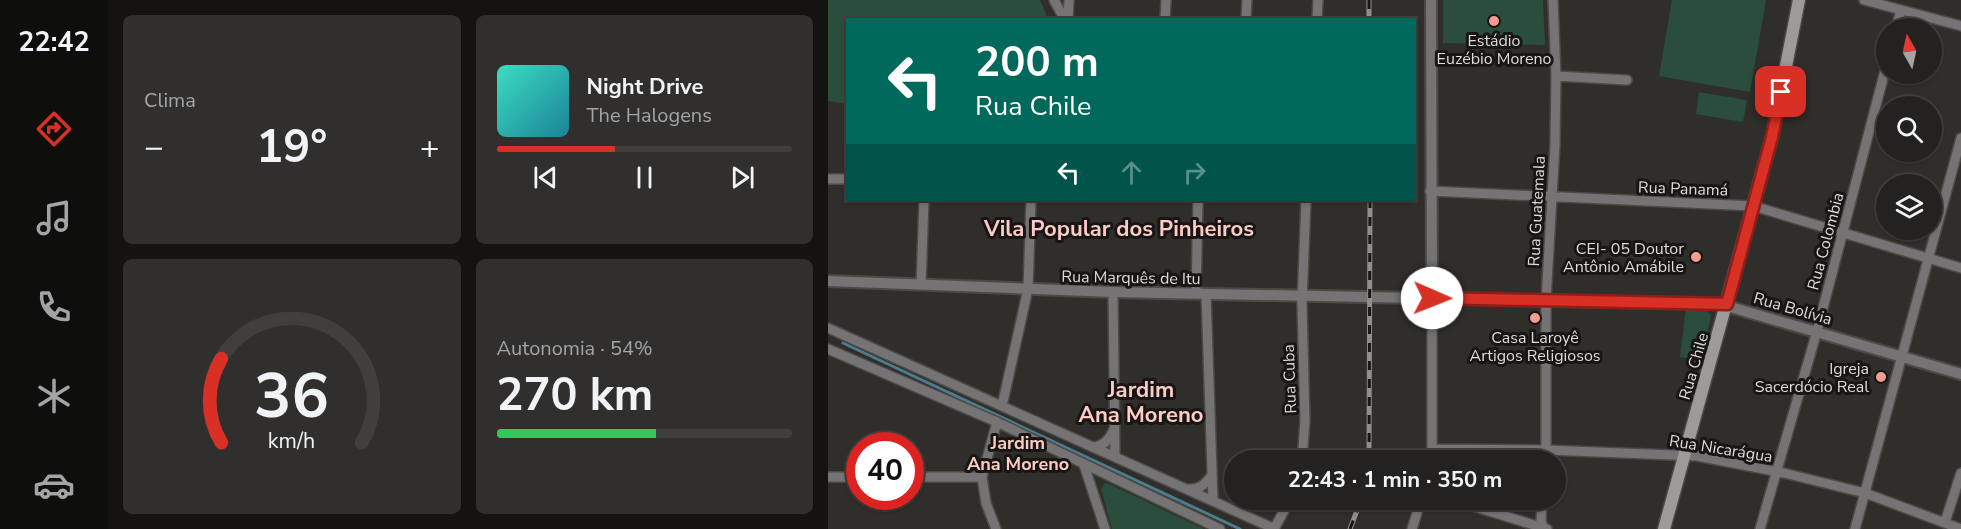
<!DOCTYPE html>
<html lang="pt">
<meta charset="utf-8">
<style>
:root{--surface:#242220;--page:#302f2d;--text:#f1f3f6;--muted:#a3a4a5;--line:#413f3e;--accent:#d93025}
body{margin:0;font-family:"Nunito Sans",sans-serif;background:var(--page);color:var(--text);height:100vh;display:flex;flex-direction:column;font-size:22px;white-space:nowrap}
*{box-sizing:border-box;margin:0}
p{font-size:20px;color:var(--muted)}
.icon{flex:none;width:33px;height:33px;fill:none;stroke:currentColor;stroke-width:2;stroke-linecap:round;stroke-linejoin:round}
.map{position:relative;flex:1;overflow:hidden}
.details{display:flex;flex-direction:column;gap:15px;padding:15px;background:#141312;width:720px}
.details>*{flex:none}
.guide{position:absolute;left:18px;top:18px;width:570px;height:183px;border-radius:0px;box-shadow:0 2px 4px #0004,0 0 0 2px var(--line);background:#00695c;color:#fff;overflow:hidden}
.needle{width:39px;rotate:351deg}
.fabs{position:absolute;left:1048px;top:18px;display:grid;gap:12px}
.fabs a{display:grid;place-items:center;width:66px;height:66px;border-radius:50%;background:var(--surface);box-shadow:0 2px 4px #0004,0 0 0 2px var(--line);font-size:30px}
.speed{position:absolute;left:18px;top:432px;display:flex;gap:12px;font-size:30px;font-weight:700;text-align:center}
.speed>*{display:grid;place-content:center;width:78px;height:78px;border-radius:50%;background:var(--surface);box-shadow:0 2px 4px #0004,0 0 0 2px var(--line);line-height:1}
.speed .limit{border:9px solid #d22;background:#fff;color:#111}
.pin{position:absolute;display:grid;place-items:center;width:51px;height:51px;color:#fff;margin:-26px;border-radius:12px;box-shadow:0 3px 9px #0006}
.me{position:absolute;width:66px;margin:-33px;rotate:91deg;stroke-linejoin:round;filter:drop-shadow(0 0 4px #0008)}
.turn{display:flex;align-items:center;gap:21px;height:126px;padding:0 30px;font-size:27px}
.turn .icon{width:78px;height:78px;stroke-width:2.5}
.turn b{display:block;font-size:42px;line-height:51px}
.lanes{display:flex;align-items:center;height:57px;padding:0 30px;background:#0003;justify-content:center;gap:30px;direction:ltr}
.lanes .off{opacity:.35}
.big{font-size:45px;font-weight:700;line-height:1.1}
.details .card{flex:1;display:flex;flex-direction:column;justify-content:center;gap:9px;min-width:0;padding:0 21px;border-radius:9px;background:var(--page)}
.details .dial{align-items:center;gap:0}
.dial svg{height:156px;overflow:visible;fill:none;stroke:var(--line);stroke-width:7;stroke-linecap:round;text-anchor:middle}
.dial text{fill:var(--text);stroke:none}
.song{display:flex;align-items:center;gap:18px}
.cover{width:72px;height:72px;border-radius:9px;background:linear-gradient(135deg,hsl(170 70% 55%),hsl(190 70% 35%))}
.played{height:6px;border-radius:3px;background:linear-gradient(90deg,var(--accent) 40%,var(--line) 40%)}
.keys{display:flex;justify-content:space-around;direction:ltr}
.heat{display:flex;justify-content:space-between;align-items:center;font-size:33px;direction:ltr}
.charge{height:9px;border-radius:4px;background:linear-gradient(90deg,#34c759 54%,var(--line) 0)}
.details .tiles{flex:1;display:grid;gap:15px;grid-template-columns:repeat(2,1fr)}
.trip{position:absolute;left:396px;top:450px;width:342px;height:60px;border-radius:30px;background:var(--surface);box-shadow:0 2px 4px #0004,0 0 0 2px var(--line);font-weight:700;line-height:60px;text-align:center}
main{display:flex;flex:1;min-height:0}
.tab-bar{display:flex;flex-direction:column;width:108px;justify-content:space-around;align-items:center;background:#0e0e0d;color:var(--muted)}
.tab-bar .icon{width:42px;height:42px}
.tab-bar .active{color:var(--accent)}
.tab-bar b{font-size:27px;color:var(--text)}
.map>svg:first-child{display:block}
.green{fill:#2b4e3c}
.lines{fill:none;stroke-linecap:round;stroke-linejoin:round}
.stream{stroke:#4c7c8d;stroke-width:3}
.minor-casing{stroke:#4c4a47;stroke-width:12}
.tertiary-casing{stroke:#4c4a47;stroke-width:14}
.secondary-casing{stroke:#4c4a47;stroke-width:15}
.minor{stroke:#757373;stroke-width:9}
.tertiary{stroke:#757373;stroke-width:10}
.secondary{stroke:#9d9a9a;stroke-width:12}
.rail-casing{stroke:#908e8c;stroke-width:5}
.rail{stroke:#171615;stroke-width:3;stroke-dasharray:9;stroke-linecap:butt}
.route-casing{stroke:#8d1f18;stroke-width:15}
.route{stroke:#d93025;stroke-width:10}
.poi-dot{fill:#f59c93;stroke:#171615;stroke-width:2}
.labels{text-anchor:middle;stroke-width:6;stroke-linejoin:round;paint-order:stroke}
.poi-label{font-size:16px;fill:#dddcda;stroke:#171615}
.street-label{font-size:16px;fill:#dddcda;stroke:#171615}
.neighbourhood-label{font-size:18px;font-weight:bold;fill:#fecac4;stroke:#171615}
.district-label{font-size:22px;font-weight:bold;fill:#fecac4;stroke:#171615}
</style>
<main>
<nav class="tab-bar">
<b>22:42</b>
<svg class="icon active" aria-label="directions" viewBox="0 0 24 24"><path d="M12 3l9 9-9 9-9-9zM9 14v-3h6M13 9l2 2-2 2"/></svg>
<svg class="icon" aria-label="music" viewBox="0 0 24 24"><path d="M9 18V5l10-2v13"/><circle cx="6" cy="18" r="3"/><circle cx="16" cy="16" r="3"/></svg>
<svg class="icon" aria-label="phone" viewBox="0 0 24 24"><path d="M5 4h4l2 5-3 2q2 4 5 5l2-3 5 2v4C11 20 4 13 5 4z"/></svg>
<svg class="icon" aria-label="climate" viewBox="0 0 24 24"><path d="M12 3v18M4 7l16 10M4 17L20 7"/></svg>
<svg class="icon" aria-label="car" viewBox="0 0 24 24"><path d="M5 17H2v-5l4-1 3-4h7l3 4 3 1v5h-3M9 17h6M6 11h13"/><circle cx="7" cy="17" r="2"/><circle cx="17" cy="17" r="2"/></svg>
</nav>
<section class="details">
<div class="tiles">
<div class="card"><p>Clima</p>
<div class="heat"><a>−</a><b class="big">19°</b><a>+</a></div>
</div>
<div class="card">
<div class="song"><i class="cover"></i><div><b>Night Drive</b><p>The Halogens</p></div></div>
<div class="played"></div>
<div class="keys"><svg class="icon" aria-label="previous" viewBox="0 0 24 24"><path d="M18 5L8 12l10 7zM5 5v14"/></svg><svg class="icon" aria-label="pause" viewBox="0 0 24 24"><path d="M8 5v14M16 5v14"/></svg><svg class="icon" aria-label="next" viewBox="0 0 24 24"><path d="M6 5l10 7-10 7zM19 5v14"/></svg></div>
</div>
<div class="card dial"><svg viewBox="0 0 100 80">
<path d="M14 69A42 42 0 1 1 86 69"/>
<path d="M14 69A42 42 0 0 1 14 26" stroke="#d93025"/>
<text x="50" y="56" font-size="32" font-weight="700">36</text>
<text x="50" y="72" font-size="11">km/h</text>
</svg></div>
<div class="card"><p>Autonomia · 54%</p><b class="big">270 km</b><div class="charge"></div></div>
</div>
</section>
<div class="map">
<svg width="1133" height="529" viewBox="0 0 1133 529">
<rect width="100%" height="100%" fill="#302e2b"/>
<path class="green" d="M 0,0 L 212,0 L 220,19 L 20,20 L 19,104 L 0,101 Z
M 615,0 L 715,0 L 717,45 L 615,43 Z
M 844,0 L 938,0 L 922,92 L 831,76 Z
M 871,92 L 919,100 L 915,122 L 868,114 Z
M 858,308 L 878,310 L 883,315 L 874,360 L 852,357 Z
M 277,483 L 281,484 L 376,529 L 284,529 L 273,489 Z"/>
<g class="lines">
<path class="stream" d="M 15,343 L 412,529"/>
<defs>
<path id="minor" d="M 226,0 L 237,20
M 1036,0 L 1133,26
M 240,20 L 241,0
M 337,20 L 338,0
M 418,20 L 419,0
M 489,20 L 490,0
M 1068,28 L 1073,10
M 728,76 L 799,80
M 0,179 L 20,179
M 602,191 L 925,206 L 1133,268
M 93,285 L 96,200
M 285,292 L 287,457
M 368,293 L 370,200
M 378,294 L 385,501
M 0,328 L 447,529
M 0,349 L 169,422 L 392,529
M 174,406 L 200,289 L 203,200
M 264,447 C 276,447 282,439 286,429
M 604,449 L 719,450 L 869,456 L 956,473 L 1037,493 L 1133,529
M 474,460 L 477,421 L 474,303 L 478,200
M 601,460 L 604,449 L 604,298
M 718,460 L 718,300 L 727,145 L 728,76 L 725,0
M 256,465 L 277,529
M 0,477 L 32,477
M 82,477 L 154,477
M 360,489 C 372,490 377,484 384,475
M 625,500 L 719,529
M 714,500 L 713,521 L 716,529
M 1117,522 L 1133,473
M 168,529 L 158,503 L 154,477 L 169,422
M 446,529 L 462,500
M 584,529 L 593,500
M 932,529 L 989,331 L 1059,63
M 1027,529 L 1133,138"/>
<path id="tertiary" d="M 603,0 L 604,298
M 0,281 L 285,292 L 892,304 L 1133,374"/>
<path id="secondary" d="M 836,529 L 944,137 L 971,0"/>
</defs>
<use href="#minor" class="minor-casing"/>
<use href="#tertiary" class="tertiary-casing"/>
<use href="#secondary" class="secondary-casing"/>
<use href="#minor" class="minor"/>
<use href="#tertiary" class="tertiary"/>
<use href="#secondary" class="secondary"/>
<defs>
<path id="rail" d="M 541,0 L 541,20
M 541,460 L 542,200
M 522,529 L 533,500"/>
</defs>
<use href="#rail" class="rail-casing"/>
<use href="#rail" class="rail"/>
</g>
<g class="lines">
<defs>
<path id="route" d="M 604,298 L 899,304 L 944,137 L 953,92"/>
</defs>
<use href="#route" class="route-casing"/>
<use href="#route" class="route"/>
</g>
<g class="poi-dot">
<circle cx="666" cy="21" r="6"/>
<circle cx="868" cy="257" r="6"/>
<circle cx="707" cy="318" r="6"/>
<circle cx="1053" cy="377" r="6"/>
</g>
<g class="labels">
<g class="poi-label">
<text x="666" y="46">Estádio<tspan x="666" dy="18">Euzébio Moreno</tspan></text>
<text x="856" y="254" text-anchor="end">CEI- 05 Doutor<tspan x="856" dy="18">Antônio Amábile</tspan></text>
<text x="707" y="343">Casa Laroyê<tspan x="707" dy="18">Artigos Religiosos</tspan></text>
<text x="1041" y="374" text-anchor="end">Igreja<tspan x="1041" dy="18">Sacerdócio Real</tspan></text>
</g>
<g class="street-label">
<text transform="translate(855 188) rotate(2)" y="6">Rua Panamá</text>
<text transform="translate(708 211) rotate(-87)" y="6">Rua Guatemala</text>
<text transform="translate(997 241) rotate(-75)" y="6">Rua Colombia</text>
<text transform="translate(303 277) rotate(1)" y="6">Rua Marquês de Itu</text>
<text transform="translate(965 308) rotate(16)" y="6">Rua Bolívia</text>
<text transform="translate(865 366) rotate(-74)" y="6">Rua Chile</text>
<text transform="translate(461 379) rotate(-92)" y="6">Rua Cuba</text>
<text transform="translate(893 448) rotate(9)" y="6">Rua Nicarágua</text>
</g>
<g class="neighbourhood-label">
<text x="190" y="449">Jardim<tspan x="190" dy="21">Ana Moreno</tspan></text>
</g>
<g class="district-label">
<text x="291" y="236">Vila Popular dos Pinheiros</text>
<text x="313" y="397">Jardim<tspan x="313" dy="25">Ana Moreno</tspan></text>
</g>
</g>
</svg>
<div class="fabs">
<a><svg class="needle" viewBox="-14 -14 28 28"><path d="M0-13l5 13h-10z" fill="#e53935"/><path d="M0 13l5-13h-10z" fill="#a3a4a5"/></svg></a>
<a><svg class="icon" aria-label="search" viewBox="0 0 24 24"><circle cx="10" cy="10" r="6"/><path d="M15 15l6 6"/></svg></a>
<a><svg class="icon" aria-label="layers" viewBox="0 0 24 24"><path d="M12 4l9 5-9 5-9-5zM3 14l9 5 9-5"/></svg></a>
</div>
<div class="speed"><div class="limit">40</div></div>
<div class="pin" style="left:953px;top:92px;background:#d93025"><svg class="icon" aria-label="arrive" viewBox="0 0 24 24"><path d="M6 21V4h12l-3 4 3 4H6"/></svg></div>
<svg class="me" style="left:604px;top:298px" viewBox="-20 -20 40 40"><circle r="19" fill="#fff"/><path d="M0-13L10 11 0 6-10 11z" fill="#d93025"/></svg>
<div class="trip">22:43 · 1 min · 350 m</div>
<div class="guide">
<div class="turn"><svg class="icon" aria-label="left" viewBox="0 0 24 24"><path d="M17 20v-9H6M10 6l-5 5 5 5"/></svg><div><b>200 m</b>Rua Chile</div></div>
<div class="lanes"><svg class="icon" aria-label="left" viewBox="0 0 24 24"><path d="M17 20v-9H6M10 6l-5 5 5 5"/></svg><svg class="icon off" aria-label="ahead" viewBox="0 0 24 24"><path d="M12 20V5M6 11l6-6 6 6"/></svg><svg class="icon off" aria-label="right" viewBox="0 0 24 24"><path d="M7 20v-9h11M14 6l5 5-5 5"/></svg></div>
</div>
</div>
</main>
